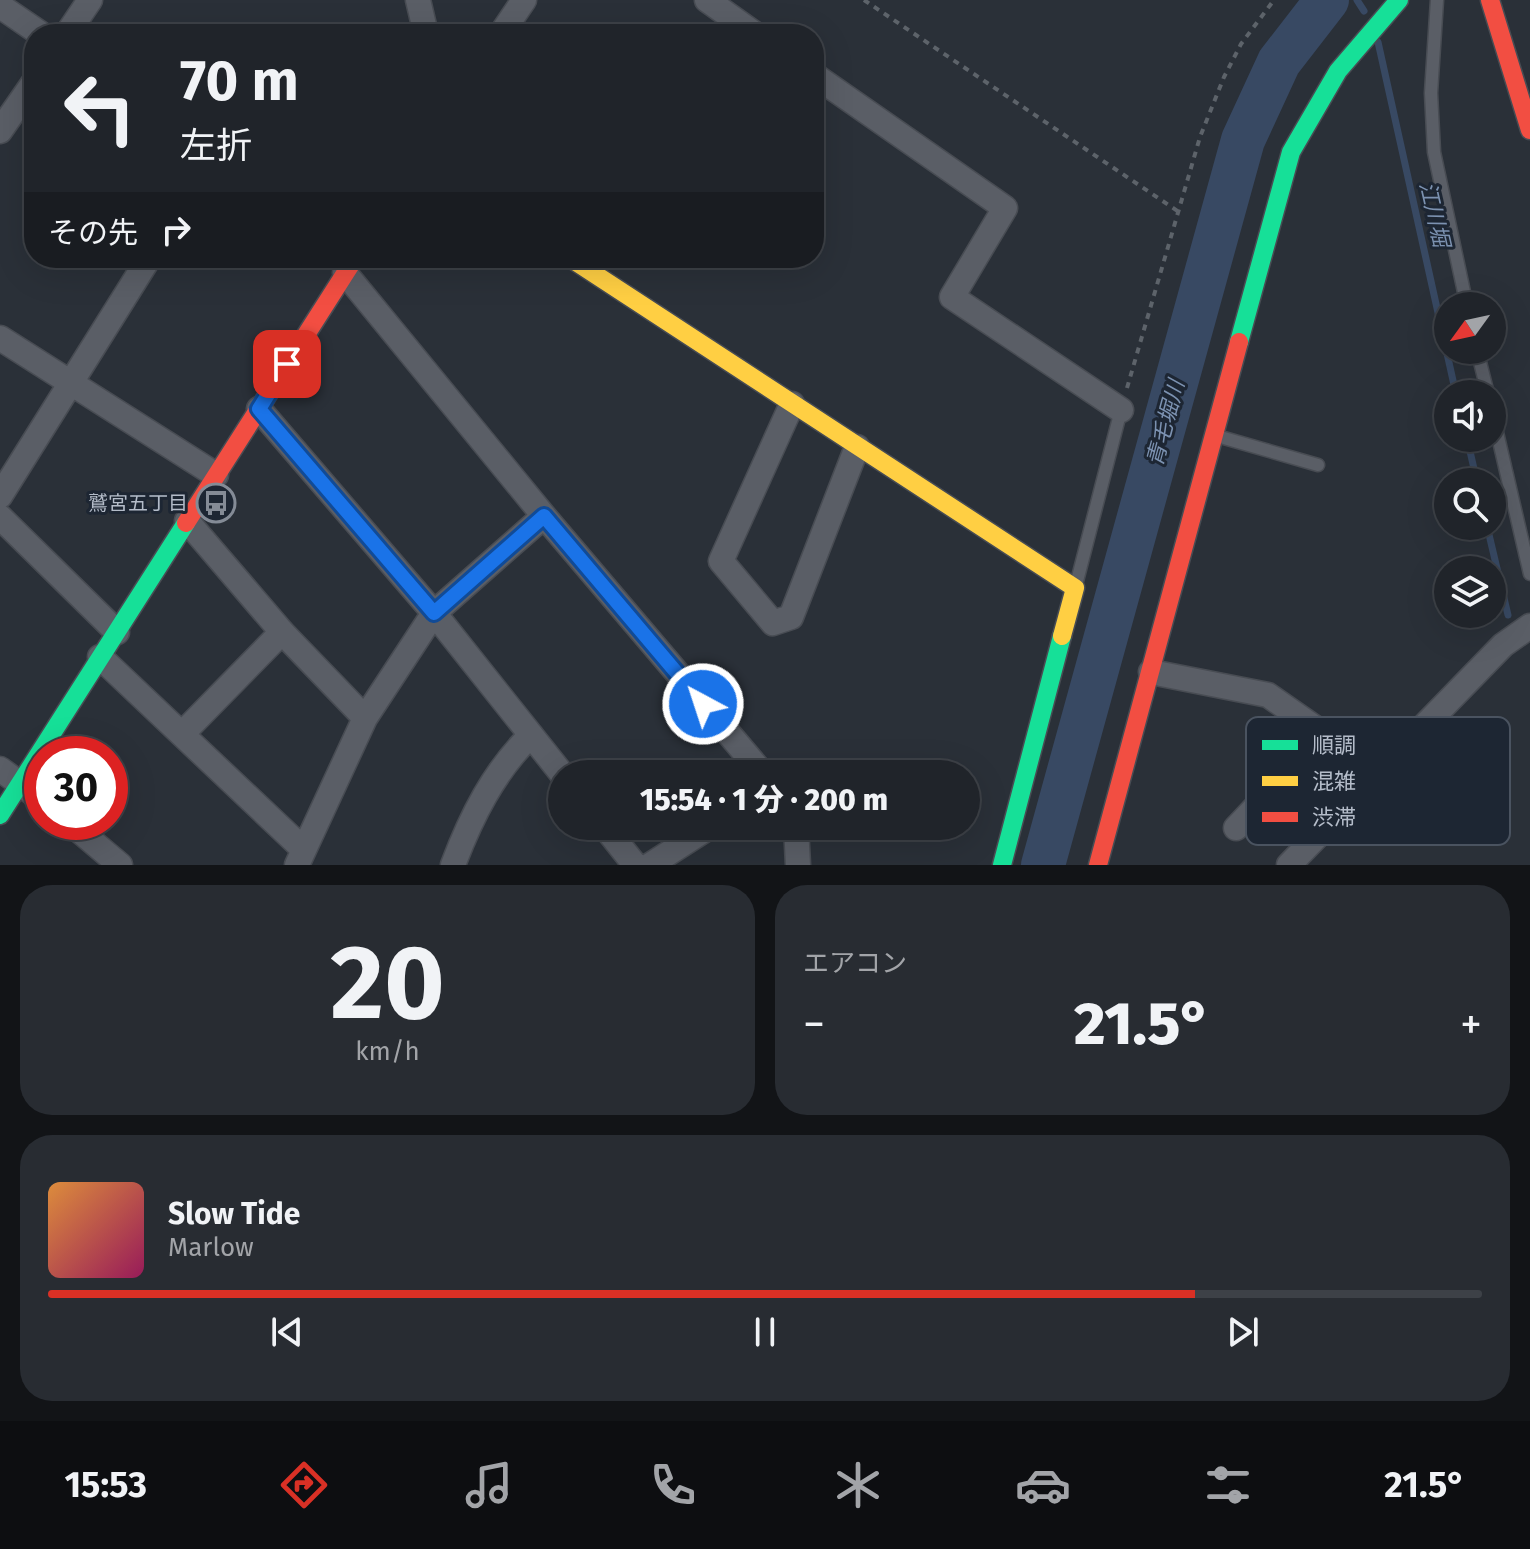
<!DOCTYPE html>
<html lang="ja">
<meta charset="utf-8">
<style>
:root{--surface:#20242a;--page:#282c32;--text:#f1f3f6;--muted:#a2a4a8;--line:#3d4147;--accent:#d93025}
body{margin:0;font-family:"Fira Sans","Noto Sans JP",sans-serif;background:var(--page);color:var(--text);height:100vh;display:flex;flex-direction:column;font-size:30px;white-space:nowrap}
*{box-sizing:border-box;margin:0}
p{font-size:26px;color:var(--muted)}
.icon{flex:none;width:44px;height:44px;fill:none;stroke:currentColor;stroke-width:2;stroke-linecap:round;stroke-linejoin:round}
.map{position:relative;height:865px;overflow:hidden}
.panel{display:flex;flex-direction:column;gap:20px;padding:20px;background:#121417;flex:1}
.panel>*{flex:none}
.hud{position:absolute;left:24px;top:24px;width:800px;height:244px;border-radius:32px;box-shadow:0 8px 32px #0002,0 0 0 2px var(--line);background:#20242a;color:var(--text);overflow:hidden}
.needle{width:52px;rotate:237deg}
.tools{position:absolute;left:1434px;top:292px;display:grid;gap:16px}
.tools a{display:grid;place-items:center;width:72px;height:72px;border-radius:50%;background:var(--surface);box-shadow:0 8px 32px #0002,0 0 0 2px var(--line);font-size:40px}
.speed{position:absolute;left:24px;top:736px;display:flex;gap:16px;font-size:40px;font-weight:700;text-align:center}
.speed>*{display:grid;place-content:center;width:104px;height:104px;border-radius:50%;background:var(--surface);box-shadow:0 8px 32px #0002,0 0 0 2px var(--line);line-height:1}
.speed .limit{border:12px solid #d22;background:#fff;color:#111}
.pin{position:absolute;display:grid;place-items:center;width:68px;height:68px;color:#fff;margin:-34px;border-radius:16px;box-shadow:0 4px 12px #0006}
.me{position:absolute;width:88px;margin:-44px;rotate:320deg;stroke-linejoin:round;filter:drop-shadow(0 0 6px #0008)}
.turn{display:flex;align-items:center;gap:28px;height:168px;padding:0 24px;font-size:36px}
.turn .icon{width:104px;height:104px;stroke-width:2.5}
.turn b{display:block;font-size:56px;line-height:68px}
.then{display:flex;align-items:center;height:76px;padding:0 24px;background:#0003;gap:16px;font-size:30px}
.big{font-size:60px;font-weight:800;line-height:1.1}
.panel .widget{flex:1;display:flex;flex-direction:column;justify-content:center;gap:12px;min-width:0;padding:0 28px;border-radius:32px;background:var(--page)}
.panel .dial{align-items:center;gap:0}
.dial b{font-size:104px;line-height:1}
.song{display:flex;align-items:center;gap:24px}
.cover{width:96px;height:96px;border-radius:12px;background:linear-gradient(135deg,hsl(30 70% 55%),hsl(330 70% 35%))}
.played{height:8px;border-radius:4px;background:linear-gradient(90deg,var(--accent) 80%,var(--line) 80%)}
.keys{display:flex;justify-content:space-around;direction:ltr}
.heat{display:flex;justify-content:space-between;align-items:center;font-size:44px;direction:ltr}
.panel .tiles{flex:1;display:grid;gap:20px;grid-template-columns:1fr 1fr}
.widget:last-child{grid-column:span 2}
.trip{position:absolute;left:548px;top:760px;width:432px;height:80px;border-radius:40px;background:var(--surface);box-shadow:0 8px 32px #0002,0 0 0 2px var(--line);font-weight:800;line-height:80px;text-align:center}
.tab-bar{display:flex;height:128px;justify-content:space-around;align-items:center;background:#0d0e11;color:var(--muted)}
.tab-bar .icon{width:56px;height:56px}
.tab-bar .active{color:var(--accent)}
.tab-bar b{font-size:36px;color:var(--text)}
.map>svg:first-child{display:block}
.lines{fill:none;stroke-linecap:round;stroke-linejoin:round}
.stream{stroke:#384963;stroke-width:7}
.river{stroke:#384963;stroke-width:44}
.lane-casing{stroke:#484c53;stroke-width:15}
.street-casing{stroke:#484c53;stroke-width:27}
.fast-casing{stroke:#484c53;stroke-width:21}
.slow-casing{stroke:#484c53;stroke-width:21}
.jam-casing{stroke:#484c53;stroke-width:21}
.path{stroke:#5d636a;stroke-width:4;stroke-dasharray:6 6;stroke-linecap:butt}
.lane{stroke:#5a5e66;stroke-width:12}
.street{stroke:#5a5e66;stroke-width:24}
.fast{stroke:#16e098;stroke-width:18}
.slow{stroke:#ffcf43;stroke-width:18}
.jam{stroke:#f24e42;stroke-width:18}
.route-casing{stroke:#114b97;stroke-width:20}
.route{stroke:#1a73e8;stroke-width:14}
.labels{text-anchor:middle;stroke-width:6;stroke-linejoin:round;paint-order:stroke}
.poi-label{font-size:20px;fill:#b4bcc9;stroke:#1d2633;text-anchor:end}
.water-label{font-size:22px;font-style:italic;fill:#7c92b1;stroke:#1d2633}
.key{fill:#1d2633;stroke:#4a5360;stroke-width:2}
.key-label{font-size:22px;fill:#b4bcc9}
</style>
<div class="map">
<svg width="1530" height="865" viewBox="0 0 1530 865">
<rect width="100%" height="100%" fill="#2a3038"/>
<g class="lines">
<path class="stream" d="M 1357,0 L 1364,11
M 1378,42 L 1456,394
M 1467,438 L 1477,482
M 1487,526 L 1508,615"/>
<path class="river" d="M 1043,865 L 1243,140 L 1279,62 L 1327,0"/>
<defs>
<path id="lane" d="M 1437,0 L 1431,93 L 1434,152 L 1467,306
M 1477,350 L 1488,394
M 1492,411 L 1530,574
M 1217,436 L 1318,465
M 1076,585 L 1121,410"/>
<path id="street" d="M 418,0 L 426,34
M 707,0 L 755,34
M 0,6 L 41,34
M 67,34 L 90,0
M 501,34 L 524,0
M 814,75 L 1005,208 L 952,297 L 1121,410
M 0,131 L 34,82
M 345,273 L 544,516 L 763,774
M 0,338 L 216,475
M 792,404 L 721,561 L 773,623 L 791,617 L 857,447
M 259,409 L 434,613 L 562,774
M 0,496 L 149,258
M 0,517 L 117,632
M 187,521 L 282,632 L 365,718
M 100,657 L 302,848
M 1151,672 L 1268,695 L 1377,771
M 182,734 L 282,632
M 0,769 L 42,800
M 69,822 L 120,865
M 604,826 L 635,865
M 796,826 L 798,865
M 1236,828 L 1326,733
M 297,865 L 365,718 L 434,613 L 544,516
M 453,865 C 471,817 494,771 531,735
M 650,865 L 711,826
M 1289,865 L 1503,645 L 1530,626"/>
<path id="fast" d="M 1239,342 L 1291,152 L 1338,71 L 1399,0
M 0,815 L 186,523
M 1002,865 L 1062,636"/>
<path id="slow" d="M 570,258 L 1075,588 L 1062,636"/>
<path id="jam" d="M 1490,0 L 1530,130
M 186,523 L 355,258
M 1098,865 L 1239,342"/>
</defs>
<use href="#lane" class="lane-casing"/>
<use href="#street" class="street-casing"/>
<use href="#fast" class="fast-casing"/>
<use href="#slow" class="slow-casing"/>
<use href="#jam" class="jam-casing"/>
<path class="path" d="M 864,0 L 1179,212
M 1127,388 L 1200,137 L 1224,77 L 1241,44 L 1274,0"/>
<use href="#lane" class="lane"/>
<use href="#street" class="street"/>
<use href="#fast" class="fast"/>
<use href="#slow" class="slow"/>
<use href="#jam" class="jam"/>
</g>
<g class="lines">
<defs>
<path id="route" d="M 287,364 L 259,409 L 434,613 L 544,516 L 703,704"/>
</defs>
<use href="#route" class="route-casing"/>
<use href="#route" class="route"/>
</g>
<defs>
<symbol id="bus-ring" viewBox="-11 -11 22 22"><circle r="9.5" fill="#1d2633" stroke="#848b96" stroke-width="1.5"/><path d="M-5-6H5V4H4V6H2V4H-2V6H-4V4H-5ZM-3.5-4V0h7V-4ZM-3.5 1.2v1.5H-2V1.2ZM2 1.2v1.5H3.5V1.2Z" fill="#848b96"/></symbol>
</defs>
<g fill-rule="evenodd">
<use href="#bus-ring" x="194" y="481" width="44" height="44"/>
</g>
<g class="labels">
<g class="poi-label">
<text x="188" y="510">鷲宮五丁目</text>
</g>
<g class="water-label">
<text transform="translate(1435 214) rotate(77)" y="8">江川堀</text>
<text transform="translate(1165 423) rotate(-75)" y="8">青毛堀川</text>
</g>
</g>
<rect x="1246" y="717" width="264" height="128" rx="12" class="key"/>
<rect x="1262" y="740" width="36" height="10" fill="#16e098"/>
<rect x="1262" y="776" width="36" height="10" fill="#ffcf43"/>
<rect x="1262" y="812" width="36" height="10" fill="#f24e42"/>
<g class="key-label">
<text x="1312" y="753">順調</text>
<text x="1312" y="789">混雑</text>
<text x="1312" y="825">渋滞</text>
</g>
</svg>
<div class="tools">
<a><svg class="needle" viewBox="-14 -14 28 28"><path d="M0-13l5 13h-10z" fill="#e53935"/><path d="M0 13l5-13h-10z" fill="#a2a4a8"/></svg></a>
<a><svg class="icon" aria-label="sound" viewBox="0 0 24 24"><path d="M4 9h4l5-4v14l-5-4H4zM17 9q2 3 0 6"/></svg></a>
<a><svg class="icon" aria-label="search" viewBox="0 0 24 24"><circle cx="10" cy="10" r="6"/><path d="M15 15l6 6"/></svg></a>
<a><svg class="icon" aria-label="layers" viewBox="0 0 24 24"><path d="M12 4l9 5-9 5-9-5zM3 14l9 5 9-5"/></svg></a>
</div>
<div class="speed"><div class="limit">30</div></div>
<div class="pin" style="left:287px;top:364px;background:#d93025"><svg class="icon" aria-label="arrive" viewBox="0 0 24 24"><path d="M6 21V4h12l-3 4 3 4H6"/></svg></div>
<svg class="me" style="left:703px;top:704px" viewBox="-20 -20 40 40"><circle r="17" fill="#1a73e8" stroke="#fff" stroke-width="3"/><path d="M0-11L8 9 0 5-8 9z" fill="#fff"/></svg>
<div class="trip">15:54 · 1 分 · 200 m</div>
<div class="hud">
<div class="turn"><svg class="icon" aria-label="left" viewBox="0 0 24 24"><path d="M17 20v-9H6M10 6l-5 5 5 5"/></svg><div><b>70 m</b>左折</div></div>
<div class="then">その先<svg class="icon" aria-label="right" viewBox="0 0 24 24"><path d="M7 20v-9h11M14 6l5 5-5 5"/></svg></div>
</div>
</div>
<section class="panel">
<div class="tiles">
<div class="widget dial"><b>20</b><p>km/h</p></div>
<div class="widget"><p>エアコン</p>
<div class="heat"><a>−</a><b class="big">21.5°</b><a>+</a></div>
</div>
<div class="widget">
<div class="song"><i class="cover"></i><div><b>Slow Tide</b><p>Marlow</p></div></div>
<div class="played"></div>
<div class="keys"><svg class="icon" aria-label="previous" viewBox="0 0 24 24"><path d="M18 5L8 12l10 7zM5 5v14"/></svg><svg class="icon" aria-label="pause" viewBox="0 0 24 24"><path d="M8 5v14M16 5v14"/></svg><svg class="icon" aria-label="next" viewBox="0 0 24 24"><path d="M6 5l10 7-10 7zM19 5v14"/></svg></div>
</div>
</div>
</section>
<nav class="tab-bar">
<b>15:53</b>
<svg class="icon active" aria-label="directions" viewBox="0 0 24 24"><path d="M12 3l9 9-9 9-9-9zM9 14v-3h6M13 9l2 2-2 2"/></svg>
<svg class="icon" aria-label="music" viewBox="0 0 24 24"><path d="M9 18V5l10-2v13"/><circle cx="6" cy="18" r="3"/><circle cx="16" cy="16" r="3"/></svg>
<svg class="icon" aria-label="phone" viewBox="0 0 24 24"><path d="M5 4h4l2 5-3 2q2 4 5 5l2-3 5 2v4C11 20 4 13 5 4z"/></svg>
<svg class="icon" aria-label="climate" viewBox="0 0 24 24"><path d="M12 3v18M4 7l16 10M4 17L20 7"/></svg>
<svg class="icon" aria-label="car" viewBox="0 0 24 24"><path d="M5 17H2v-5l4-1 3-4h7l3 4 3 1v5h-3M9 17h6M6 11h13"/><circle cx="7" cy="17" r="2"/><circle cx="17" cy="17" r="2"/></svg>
<svg class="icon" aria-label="filters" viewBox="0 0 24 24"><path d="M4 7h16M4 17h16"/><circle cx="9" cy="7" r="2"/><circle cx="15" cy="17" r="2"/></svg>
<b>21.5°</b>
</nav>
